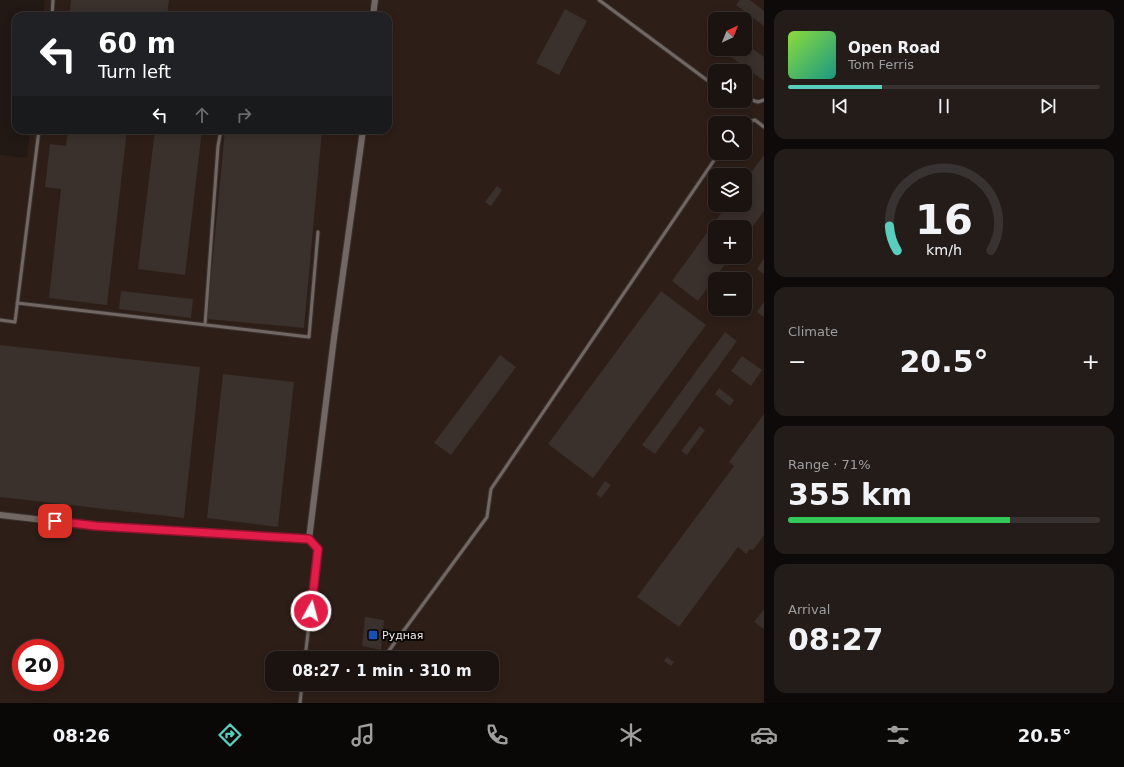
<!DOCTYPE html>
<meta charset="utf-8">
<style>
:root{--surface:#1a1310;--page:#231c19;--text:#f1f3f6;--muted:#9f9e9f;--line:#383230;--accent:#5acebd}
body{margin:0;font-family:"DejaVu Sans",sans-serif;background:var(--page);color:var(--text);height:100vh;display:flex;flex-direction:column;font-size:15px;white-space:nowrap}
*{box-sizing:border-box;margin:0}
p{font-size:13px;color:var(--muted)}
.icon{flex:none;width:22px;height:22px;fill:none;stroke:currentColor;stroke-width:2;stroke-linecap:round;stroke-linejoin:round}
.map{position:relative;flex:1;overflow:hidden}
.sheet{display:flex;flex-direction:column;gap:10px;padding:10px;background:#0e0a09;width:360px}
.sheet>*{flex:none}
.top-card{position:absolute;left:12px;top:12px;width:380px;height:122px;border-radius:12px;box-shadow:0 2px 10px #0003,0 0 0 1px var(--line);background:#202124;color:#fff;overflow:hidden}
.needle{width:26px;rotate:43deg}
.fabs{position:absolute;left:708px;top:12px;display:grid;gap:8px}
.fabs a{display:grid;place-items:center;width:44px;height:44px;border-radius:8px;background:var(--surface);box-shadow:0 2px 10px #0003,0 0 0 1px var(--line);font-size:20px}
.speed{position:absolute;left:12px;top:639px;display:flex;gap:8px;font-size:20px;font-weight:700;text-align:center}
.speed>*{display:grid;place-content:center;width:52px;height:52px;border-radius:50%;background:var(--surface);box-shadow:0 2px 10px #0003,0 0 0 1px var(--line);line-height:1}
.speed .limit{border:6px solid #d22;background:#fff;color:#111}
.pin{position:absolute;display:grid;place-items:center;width:34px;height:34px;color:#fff;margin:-17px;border-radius:8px;box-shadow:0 2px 6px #0006}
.me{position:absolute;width:44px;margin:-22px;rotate:7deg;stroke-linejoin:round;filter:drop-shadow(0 0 3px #0008)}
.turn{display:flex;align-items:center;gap:14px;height:84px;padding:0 20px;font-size:18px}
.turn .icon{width:52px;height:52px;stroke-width:2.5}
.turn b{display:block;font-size:28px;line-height:34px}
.lanes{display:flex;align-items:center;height:38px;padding:0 20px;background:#0003;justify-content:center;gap:20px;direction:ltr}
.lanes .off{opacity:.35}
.big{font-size:30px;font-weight:700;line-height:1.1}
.sheet .card{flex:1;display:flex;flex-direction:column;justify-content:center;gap:6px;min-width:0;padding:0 14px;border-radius:12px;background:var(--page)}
.sheet .dial{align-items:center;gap:0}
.dial svg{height:104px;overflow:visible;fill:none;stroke:var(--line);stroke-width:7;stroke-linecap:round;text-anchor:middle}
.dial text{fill:var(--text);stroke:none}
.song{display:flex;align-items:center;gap:12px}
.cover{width:48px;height:48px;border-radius:6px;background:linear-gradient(135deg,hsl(90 70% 55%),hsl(170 70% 35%))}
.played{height:4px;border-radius:2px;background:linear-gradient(90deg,var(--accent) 30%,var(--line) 30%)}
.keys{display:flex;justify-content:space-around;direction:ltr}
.heat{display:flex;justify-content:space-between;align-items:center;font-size:22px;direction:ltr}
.charge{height:6px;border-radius:3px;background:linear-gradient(90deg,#34c759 71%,var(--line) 0)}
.trip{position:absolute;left:265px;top:651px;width:234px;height:40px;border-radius:12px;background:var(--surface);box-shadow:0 2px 10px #0003,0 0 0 1px var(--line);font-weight:700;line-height:40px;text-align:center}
.menu{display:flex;height:64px;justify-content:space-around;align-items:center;background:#0a0806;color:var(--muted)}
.menu .icon{width:28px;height:28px}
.menu .on{color:var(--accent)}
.menu b{font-size:18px;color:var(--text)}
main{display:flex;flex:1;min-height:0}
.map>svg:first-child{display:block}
.built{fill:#2e1e18;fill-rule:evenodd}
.building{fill:#3a302c}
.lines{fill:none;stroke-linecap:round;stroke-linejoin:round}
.service-casing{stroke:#393331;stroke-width:5}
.minor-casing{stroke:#393331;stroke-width:8}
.service{stroke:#726762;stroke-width:3}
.minor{stroke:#726762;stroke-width:6}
.route-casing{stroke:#92132f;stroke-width:10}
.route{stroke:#e11d48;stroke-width:7}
.transit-dot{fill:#1a4fb4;stroke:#090604;stroke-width:1.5}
.labels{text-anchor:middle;stroke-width:4;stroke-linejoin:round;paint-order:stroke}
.poi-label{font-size:11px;fill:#f1eae7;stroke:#090604;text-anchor:start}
</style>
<main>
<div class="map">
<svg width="764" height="703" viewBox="0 0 764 703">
<rect width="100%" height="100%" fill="#221915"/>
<path class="built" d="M 45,0 L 764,0 L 764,703 L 0,703 L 0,155 L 27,158 L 30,130 L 388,130 L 388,16 L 43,16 ZM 715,19 L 745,19 L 745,49 L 715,49 ZM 715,71 L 745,71 L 745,101 L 715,101 ZM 715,123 L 745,123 L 745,153 L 715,153 ZM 715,175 L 745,175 L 745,205 L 715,205 ZM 715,227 L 745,227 L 745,257 L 715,257 ZM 715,279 L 745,279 L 745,309 L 715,309 ZM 21,648 L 55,648 L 55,682 L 21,682 ZM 272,658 L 492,658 L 492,684 L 272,684 Z"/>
<path class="building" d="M 71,0 L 169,0 L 167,16 L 69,16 Z
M 740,0 L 750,0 L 764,11 L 764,26 L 736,5 Z
M 565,9 L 587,21 L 559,75 L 536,63 Z
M 745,43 L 764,57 L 764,81 L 720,49 L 745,49 Z
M 68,130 L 127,130 L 107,305 L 49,298 L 61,189 L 45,187 L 50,144 L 66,146 Z
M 155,130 L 202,130 L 185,275 L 138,269 Z
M 225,130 L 322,130 L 304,328 L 207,319 Z
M 764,155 L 764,211 L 745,237 L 745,227 L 715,227 L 715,257 L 730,257 L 698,301 L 672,281 L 727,205 L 745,205 L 745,181 Z
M 497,186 L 502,190 L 491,206 L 485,202 Z
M 764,258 L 764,274 L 757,269 Z
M 121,291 L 193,299 L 191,318 L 119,309 Z
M 661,291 L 706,325 L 593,478 L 548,444 Z
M 764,302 L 764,317 L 757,312 Z
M 725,332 L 737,341 L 655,454 L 642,445 Z
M 0,345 L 200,367 L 184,518 L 0,497 Z
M 500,355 L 516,367 L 451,455 L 434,443 Z
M 742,356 L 762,370 L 751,386 L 731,371 Z
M 223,374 L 294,382 L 278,527 L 207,518 Z
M 719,388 L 734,400 L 730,406 L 715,394 Z
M 764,414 L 764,535 L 753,550 L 750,549 L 746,554 L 738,547 L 679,627 L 637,597 L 734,466 L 729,462 Z
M 700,426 L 705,430 L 687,455 L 681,451 Z
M 605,481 L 611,485 L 601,498 L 596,494 Z
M 764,609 L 764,629 L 754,622 Z
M 365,617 L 384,620 L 381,650 L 362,646 Z
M 667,657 L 674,662 L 671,666 L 664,661 Z"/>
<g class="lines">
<defs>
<path id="service" d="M 599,0 L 715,86
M 52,16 L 53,0
M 745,98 L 758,102 L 764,100
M 745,123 L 755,120 L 764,127
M 17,303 L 309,337 L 318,232
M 0,320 L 15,322 L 39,130
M 205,325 L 218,146 L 221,130
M 388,652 L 487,517 L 491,489 L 719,153
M 305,658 L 318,549 L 309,539
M 300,703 L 302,684"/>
<path id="minor" d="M 373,16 L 375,0
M 0,515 L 96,526 L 309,539 L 334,338 L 363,130"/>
</defs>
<use href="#service" class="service-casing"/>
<use href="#minor" class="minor-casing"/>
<use href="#service" class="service"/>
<use href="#minor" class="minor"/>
</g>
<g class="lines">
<defs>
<path id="route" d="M 55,521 L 96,526 L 309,539 L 318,549 L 311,611"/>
</defs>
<use href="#route" class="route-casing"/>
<use href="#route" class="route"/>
</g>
<rect class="transit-dot" x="368" y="630" width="10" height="10" rx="2"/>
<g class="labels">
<g class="poi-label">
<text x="382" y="639">Рудная</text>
</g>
</g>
</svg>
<div class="fabs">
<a><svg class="needle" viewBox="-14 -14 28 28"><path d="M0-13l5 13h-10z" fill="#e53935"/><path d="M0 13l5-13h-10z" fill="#9f9e9f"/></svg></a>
<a><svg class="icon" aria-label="sound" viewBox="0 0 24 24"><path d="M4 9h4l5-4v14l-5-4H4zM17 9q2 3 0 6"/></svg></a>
<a><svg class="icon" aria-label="search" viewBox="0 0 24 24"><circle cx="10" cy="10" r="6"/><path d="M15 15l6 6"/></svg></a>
<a><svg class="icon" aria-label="layers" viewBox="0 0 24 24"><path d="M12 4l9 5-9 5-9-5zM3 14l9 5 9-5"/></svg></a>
<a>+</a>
<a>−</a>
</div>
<div class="speed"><div class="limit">20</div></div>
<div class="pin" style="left:55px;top:521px;background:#d93025"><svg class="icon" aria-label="arrive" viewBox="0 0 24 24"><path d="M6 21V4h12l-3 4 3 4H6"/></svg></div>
<svg class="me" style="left:311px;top:611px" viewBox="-20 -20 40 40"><circle r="17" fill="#e11d48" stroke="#fff" stroke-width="3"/><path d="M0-11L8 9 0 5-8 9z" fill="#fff"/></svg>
<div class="trip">08:27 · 1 min · 310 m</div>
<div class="top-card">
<div class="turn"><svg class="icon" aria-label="left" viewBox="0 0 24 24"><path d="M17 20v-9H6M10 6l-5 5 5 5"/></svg><div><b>60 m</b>Turn left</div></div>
<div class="lanes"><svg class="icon" aria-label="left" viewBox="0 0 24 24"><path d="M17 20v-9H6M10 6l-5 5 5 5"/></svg><svg class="icon off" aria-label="ahead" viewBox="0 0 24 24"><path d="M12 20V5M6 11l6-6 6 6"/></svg><svg class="icon off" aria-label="right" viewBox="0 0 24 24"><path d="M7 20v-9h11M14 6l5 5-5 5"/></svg></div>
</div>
</div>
<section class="sheet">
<div class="card">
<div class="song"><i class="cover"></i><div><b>Open Road</b><p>Tom Ferris</p></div></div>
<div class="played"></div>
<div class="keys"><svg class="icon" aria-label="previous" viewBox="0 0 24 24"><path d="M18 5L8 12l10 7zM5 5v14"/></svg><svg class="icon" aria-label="pause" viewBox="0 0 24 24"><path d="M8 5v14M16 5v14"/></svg><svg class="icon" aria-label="next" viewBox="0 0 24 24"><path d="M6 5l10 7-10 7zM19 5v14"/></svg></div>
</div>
<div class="card dial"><svg viewBox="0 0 100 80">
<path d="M14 69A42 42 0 1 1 86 69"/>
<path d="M14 69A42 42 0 0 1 8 50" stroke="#5acebd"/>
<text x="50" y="56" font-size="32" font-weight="700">16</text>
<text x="50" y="72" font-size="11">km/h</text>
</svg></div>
<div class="card"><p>Climate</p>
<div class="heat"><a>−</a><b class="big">20.5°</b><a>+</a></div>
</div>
<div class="card"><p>Range · 71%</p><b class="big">355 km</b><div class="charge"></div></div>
<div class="card"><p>Arrival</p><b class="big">08:27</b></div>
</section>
</main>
<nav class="menu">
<b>08:26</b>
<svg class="icon on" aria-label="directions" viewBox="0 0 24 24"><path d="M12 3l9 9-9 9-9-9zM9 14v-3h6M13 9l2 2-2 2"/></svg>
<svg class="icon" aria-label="music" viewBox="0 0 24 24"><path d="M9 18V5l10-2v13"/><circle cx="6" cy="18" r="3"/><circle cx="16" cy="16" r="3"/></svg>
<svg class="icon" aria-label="phone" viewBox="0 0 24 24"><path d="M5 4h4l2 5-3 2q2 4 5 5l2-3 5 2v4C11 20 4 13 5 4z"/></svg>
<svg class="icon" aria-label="climate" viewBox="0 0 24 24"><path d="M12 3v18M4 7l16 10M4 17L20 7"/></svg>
<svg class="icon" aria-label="car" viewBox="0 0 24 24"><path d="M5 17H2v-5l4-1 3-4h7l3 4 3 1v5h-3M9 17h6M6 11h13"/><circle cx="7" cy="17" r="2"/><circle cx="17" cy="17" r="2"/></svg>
<svg class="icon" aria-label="filters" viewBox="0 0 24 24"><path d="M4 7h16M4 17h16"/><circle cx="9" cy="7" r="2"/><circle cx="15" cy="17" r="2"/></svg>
<b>20.5°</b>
</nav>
